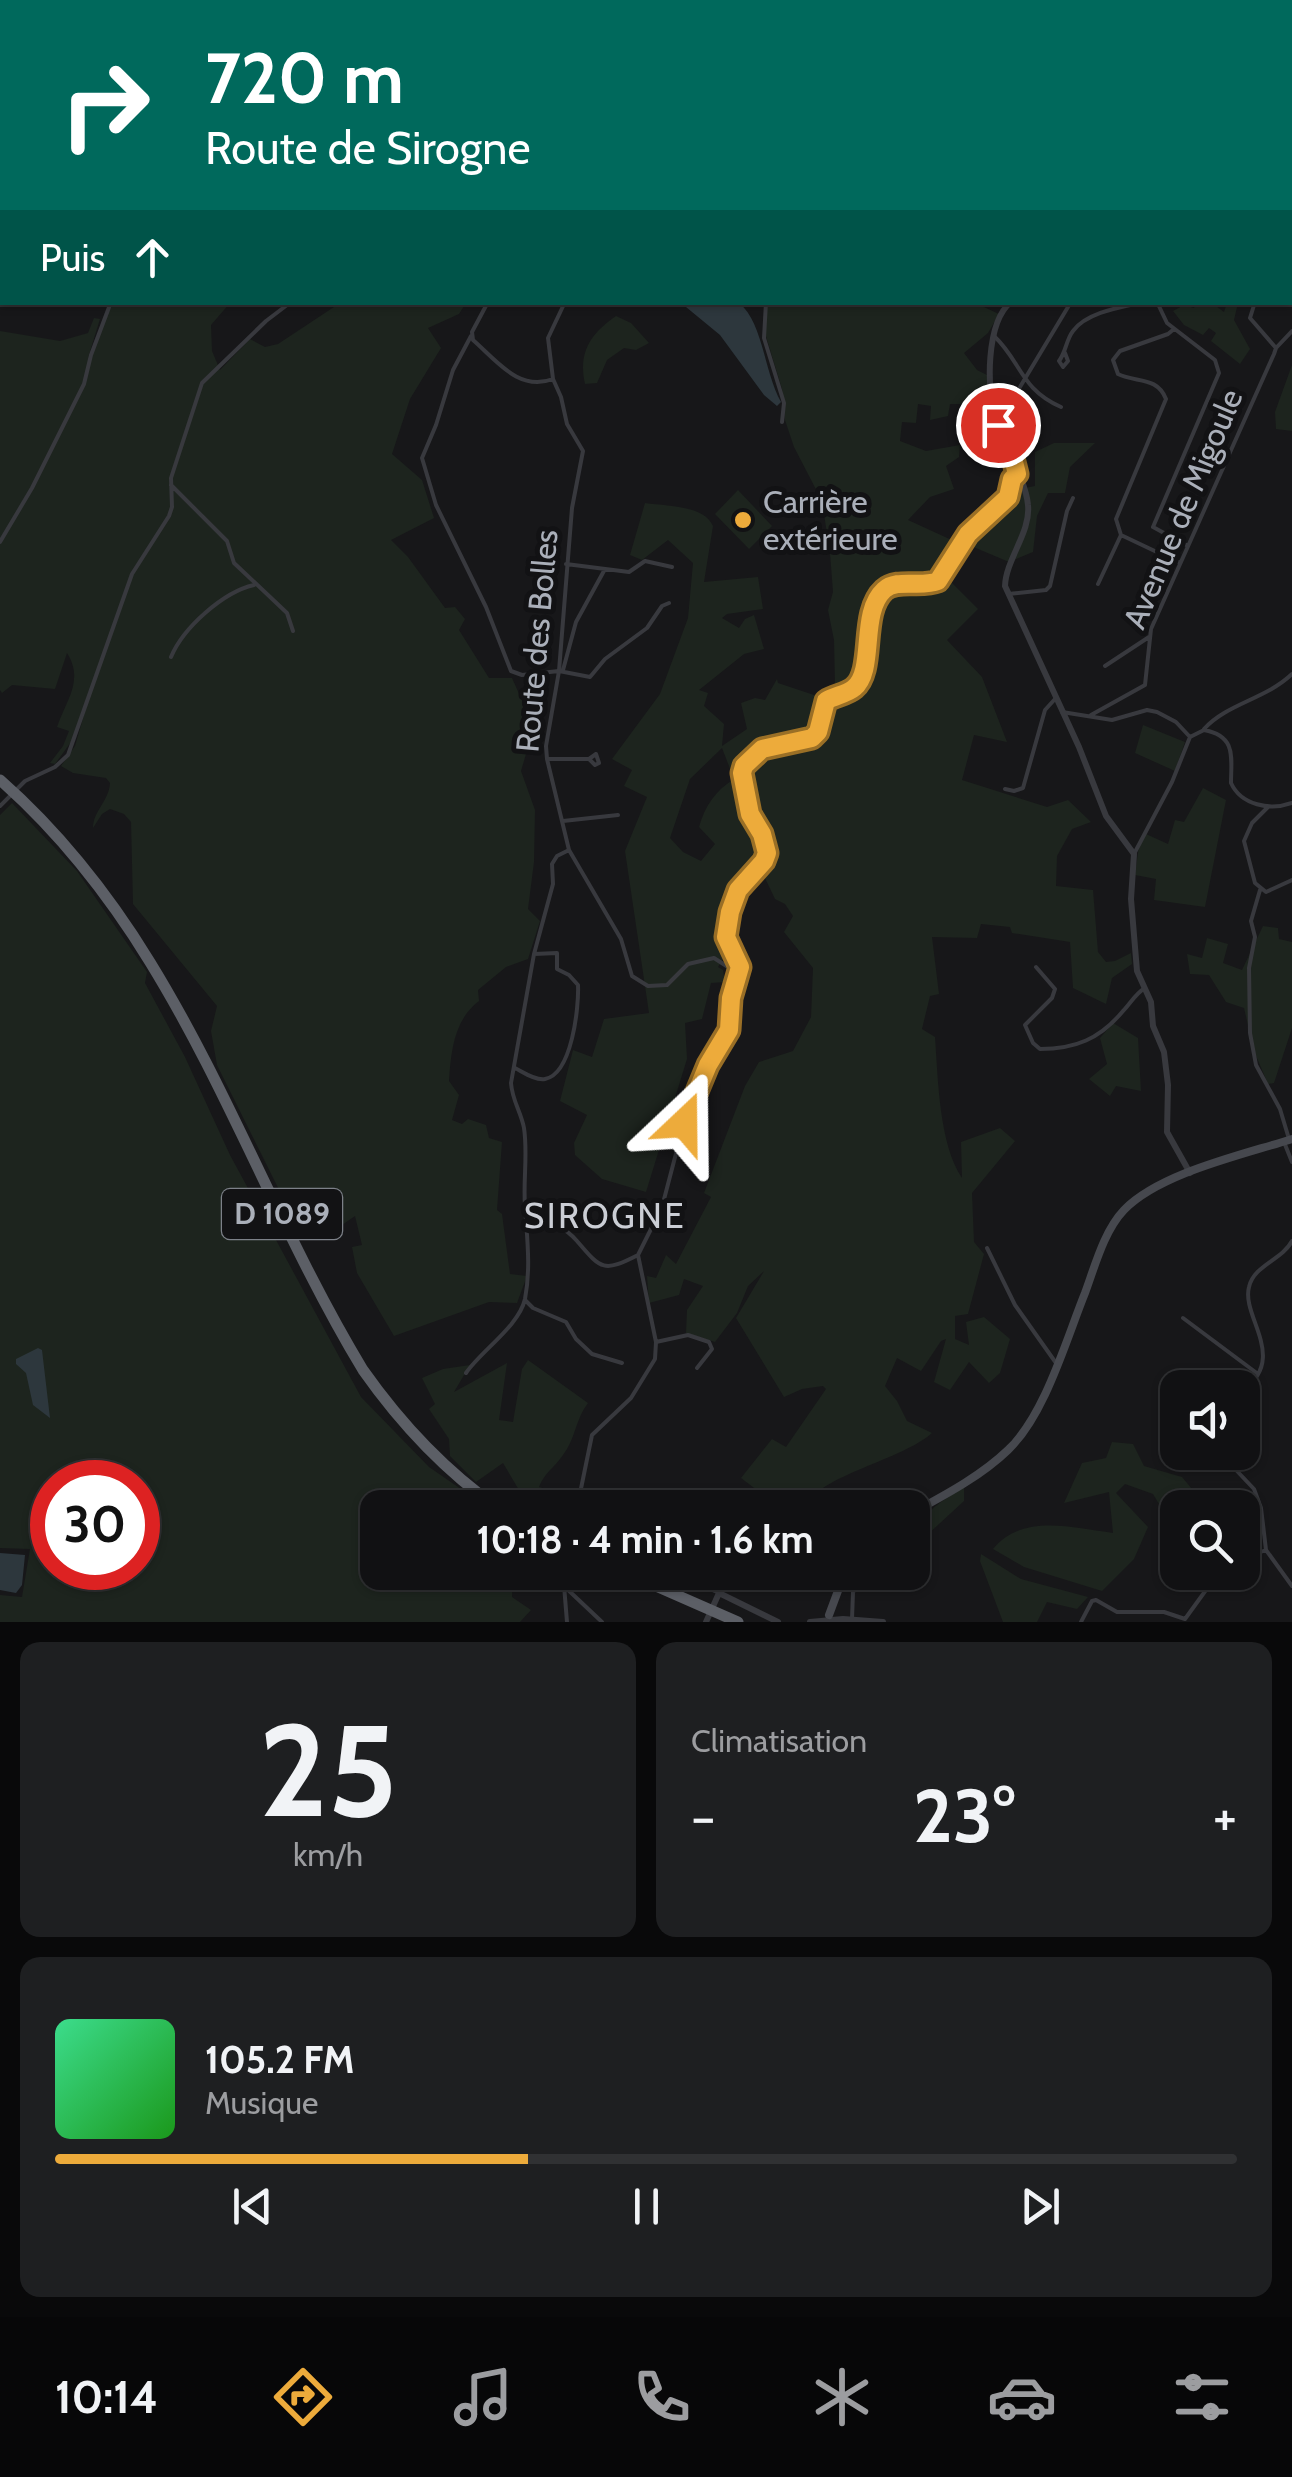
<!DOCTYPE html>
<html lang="fr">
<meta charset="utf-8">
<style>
:root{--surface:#111113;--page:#1e1f21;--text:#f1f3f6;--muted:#9c9da0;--line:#303133;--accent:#edab3b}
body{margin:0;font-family:Cabin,sans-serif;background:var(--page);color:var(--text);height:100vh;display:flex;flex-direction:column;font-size:38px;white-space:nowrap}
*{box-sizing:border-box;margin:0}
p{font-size:32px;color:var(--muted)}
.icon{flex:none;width:55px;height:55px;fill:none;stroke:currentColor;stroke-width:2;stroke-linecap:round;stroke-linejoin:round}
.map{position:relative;height:1622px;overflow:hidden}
.sheet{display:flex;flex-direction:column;gap:20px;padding:20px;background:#09090a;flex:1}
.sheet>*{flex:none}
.guide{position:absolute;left:0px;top:0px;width:1292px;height:305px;box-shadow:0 2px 8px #0004,0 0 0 2px var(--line);background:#00695c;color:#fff;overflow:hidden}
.tools{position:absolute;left:1160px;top:1370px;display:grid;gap:20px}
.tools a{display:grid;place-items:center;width:100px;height:100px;border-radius:20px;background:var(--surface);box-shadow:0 2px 8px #0004,0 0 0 2px var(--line);font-size:50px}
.speed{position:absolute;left:30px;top:1460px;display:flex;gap:20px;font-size:50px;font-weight:700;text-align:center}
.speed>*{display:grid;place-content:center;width:130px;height:130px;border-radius:50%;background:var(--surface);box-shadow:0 2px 8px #0004,0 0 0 2px var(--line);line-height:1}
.speed .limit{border:15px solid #d22;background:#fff;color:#111}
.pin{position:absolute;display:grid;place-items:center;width:85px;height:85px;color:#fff;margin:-42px;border:5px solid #fff;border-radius:50%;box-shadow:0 2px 10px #0007}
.me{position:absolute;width:110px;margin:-55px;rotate:23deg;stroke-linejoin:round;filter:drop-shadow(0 0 8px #0008)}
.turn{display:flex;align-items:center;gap:35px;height:210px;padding:0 40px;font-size:45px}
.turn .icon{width:130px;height:130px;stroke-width:2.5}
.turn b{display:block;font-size:70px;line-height:85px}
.then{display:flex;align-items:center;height:95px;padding:0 40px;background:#0003;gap:20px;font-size:38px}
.big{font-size:75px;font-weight:700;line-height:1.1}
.sheet .card{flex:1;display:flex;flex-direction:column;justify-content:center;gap:15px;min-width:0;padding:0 35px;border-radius:20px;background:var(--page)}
.sheet .dial{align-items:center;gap:0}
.dial b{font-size:130px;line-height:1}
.song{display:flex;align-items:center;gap:30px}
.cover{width:120px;height:120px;border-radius:15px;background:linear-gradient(135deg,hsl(150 70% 55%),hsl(120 70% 35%))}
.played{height:10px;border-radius:5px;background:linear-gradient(90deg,var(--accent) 40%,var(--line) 40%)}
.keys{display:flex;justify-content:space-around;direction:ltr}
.heat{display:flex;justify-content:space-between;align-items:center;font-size:55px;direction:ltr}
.sheet .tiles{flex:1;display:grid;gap:20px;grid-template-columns:1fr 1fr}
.card:last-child{grid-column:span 2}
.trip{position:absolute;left:360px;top:1490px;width:570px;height:100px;border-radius:20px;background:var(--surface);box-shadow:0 2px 8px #0004,0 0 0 2px var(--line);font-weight:700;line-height:100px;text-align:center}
.dock{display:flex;height:160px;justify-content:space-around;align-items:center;background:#070708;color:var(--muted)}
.dock .icon{width:70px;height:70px}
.dock .active{color:var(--accent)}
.dock b{font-size:45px;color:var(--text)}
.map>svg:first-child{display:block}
.green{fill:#1d241e;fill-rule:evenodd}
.water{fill:#2d373d}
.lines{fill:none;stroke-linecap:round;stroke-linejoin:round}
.stream{stroke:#2d373d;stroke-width:2.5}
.minor{stroke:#38393e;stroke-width:4}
.tertiary{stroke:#38393e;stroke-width:6}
.secondary{stroke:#46484e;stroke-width:8}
.trunk{stroke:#5c5f66;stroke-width:11}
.route-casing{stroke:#9a6f26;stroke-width:25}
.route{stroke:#edab3b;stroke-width:18}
.poi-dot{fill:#edab3b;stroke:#121214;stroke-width:4}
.labels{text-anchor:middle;stroke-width:10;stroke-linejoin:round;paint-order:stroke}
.shield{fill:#121214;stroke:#7c8088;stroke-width:2.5}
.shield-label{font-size:30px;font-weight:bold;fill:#aaafb9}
.poi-label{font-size:32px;fill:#aaafb9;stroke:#121214;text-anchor:start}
.street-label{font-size:32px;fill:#aaafb9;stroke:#121214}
.neighbourhood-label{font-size:35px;letter-spacing:2.5px;fill:#cbced5;stroke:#121214}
</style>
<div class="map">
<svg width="1292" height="1622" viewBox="0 0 1292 1622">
<rect width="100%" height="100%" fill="#171719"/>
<path class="green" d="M 973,302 L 999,314 L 988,333 L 964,353 L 977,370 L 989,376 L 990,404 L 950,404 L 948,416 L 930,420 L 931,406 L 918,404 L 916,423 L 902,422 L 900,441 L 926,451 L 960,445 L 959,457 L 946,466 L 954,489 L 930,497 L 908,520 L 956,542 L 943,574 L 978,609 L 947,640 L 982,677 L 1007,742 L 974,735 L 962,780 L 1047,807 L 1068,800 L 1091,822 L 1072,829 L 1057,856 L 1056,886 L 1093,890 L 1098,952 L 1106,962 L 1115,961 L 1131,953 L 1132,964 L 1112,978 L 1106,1004 L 1073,988 L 1070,942 L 1012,933 L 1010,927 L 981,924 L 977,938 L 932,937 L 939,994 L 930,996 L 922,1029 L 935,1037 C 938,1078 939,1144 962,1178 L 961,1142 L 1000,1128 L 1015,1141 L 972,1193 L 974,1242 L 984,1254 L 968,1314 L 955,1316 L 955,1339 L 969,1345 L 966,1322 L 984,1317 L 1010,1339 L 1000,1373 L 989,1383 L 969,1362 L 950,1390 L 934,1382 L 946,1339 L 941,1341 L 921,1371 L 897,1358 L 885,1386 L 897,1401 L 907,1421 L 932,1433 C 902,1460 820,1475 804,1507 L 779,1507 L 741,1478 L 772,1439 L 786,1447 L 826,1389 L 823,1386 L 802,1389 L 784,1397 L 736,1318 L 764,1271 L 748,1286 L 737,1313 L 715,1342 L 686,1333 L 687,1310 L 703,1286 L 684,1279 L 679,1295 L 649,1303 L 647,1276 L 656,1278 L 666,1255 L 676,1264 L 711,1197 L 704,1193 L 745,1086 L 759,1062 L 793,1051 L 811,1017 L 813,968 L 784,932 L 793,916 L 785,904 L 775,899 L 764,876 L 770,854 L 770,840 L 753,812 L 744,774 L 765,753 L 774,748 L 805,746 L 815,741 L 821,733 L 835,686 L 834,640 L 828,610 L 833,592 L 830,553 L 822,501 L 794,447 L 785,420 L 782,389 L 765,333 L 767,303 Z
M 1216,302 L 1216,306 L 1224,312 L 1227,303 L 1238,303 L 1234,320 L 1250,349 L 1240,364 L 1211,341 L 1216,333 L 1209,328 L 1203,335 L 1184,325 L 1173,311 L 1184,305 L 1194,308 L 1196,303 Z
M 117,303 L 230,303 L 211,325 L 212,351 L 220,370 L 250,339 L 265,347 L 278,344 L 340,303 L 466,303 L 459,314 L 428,328 L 441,348 L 410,399 L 392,454 L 422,480 L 434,518 L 391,540 L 408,557 L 445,608 L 455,607 L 465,619 L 459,630 L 489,678 L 512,678 L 534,727 L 521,771 L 535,810 L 534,862 L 528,909 L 540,921 L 528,959 L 506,967 L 478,990 L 479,1001 C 454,1020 451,1051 449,1081 L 459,1095 L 452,1120 L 462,1124 L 468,1119 L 486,1125 L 489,1138 L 502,1142 L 497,1210 L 502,1214 L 510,1274 L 527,1276 L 517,1303 L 489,1302 L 394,1336 L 357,1273 L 352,1247 L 362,1245 L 355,1216 L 322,1239 L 300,1232 L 217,1065 L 211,1031 L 217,1006 L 133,904 L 131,822 L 124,814 L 110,809 L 102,814 L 93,828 C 93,811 109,801 110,783 L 106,778 L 73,773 L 61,766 L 75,746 L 97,670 L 71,742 L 55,764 L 50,763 L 63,746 L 69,731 L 57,727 C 67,699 84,680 67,653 L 55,689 L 12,685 L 2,693 L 0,690 L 0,331 L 60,341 L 88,333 L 94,318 L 100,319 L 88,358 L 110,308 Z
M 616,316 L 631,323 L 649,343 L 636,350 L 624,348 L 607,360 L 597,383 L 585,384 C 578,353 590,334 616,316 Z
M 1292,365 L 1292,431 L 1276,429 L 1275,412 Z
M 1054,443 L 1095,443 L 1070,467 L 1065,493 L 1048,493 L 1037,516 L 1033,552 L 1009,562 L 964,543 L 1005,506 L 1015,490 L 1035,486 L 1035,452 Z
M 738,490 L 772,526 L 749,549 L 715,514 Z
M 645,503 C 666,506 704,505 713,526 L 704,582 L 758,577 L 763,609 L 727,614 L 722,618 L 739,628 L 745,619 L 754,615 L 764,649 L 744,654 L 699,690 L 708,693 L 704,706 L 724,724 L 722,746 L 747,729 L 741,703 L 755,698 L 765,700 L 777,679 L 778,683 L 820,697 C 819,706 819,721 815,729 C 804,749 764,729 740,770 C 740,785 744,804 749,818 C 756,839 770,846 753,869 L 740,873 C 732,898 717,925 728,951 L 718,967 L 723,970 L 725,982 L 711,983 L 702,1019 L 685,1023 L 687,1059 L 646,1192 L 602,1179 L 575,1155 L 574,1143 L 587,1115 L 560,1101 L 573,1050 L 592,1057 L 604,1019 L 649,1013 L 625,851 L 647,797 L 624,786 L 632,770 L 612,759 L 660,694 L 688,618 L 693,563 L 668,540 L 642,560 L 630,555 ZM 722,748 L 734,779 C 715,791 705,806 699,827 L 715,844 L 701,861 L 683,852 L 670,838 L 690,779 Z
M 1143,725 L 1185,742 L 1175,771 L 1135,753 Z
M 1203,788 L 1226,800 L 1205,907 L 1154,900 L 1156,879 L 1135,875 L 1139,846 L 1146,834 L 1168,844 L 1175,820 L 1184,822 Z
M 12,803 L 77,871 L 147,972 L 145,983 L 185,1057 L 230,1155 L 361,1397 L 429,1467 L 487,1507 L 378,1508 L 378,1572 L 513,1573 L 512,1597 L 531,1610 L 520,1622 L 0,1622 L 0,1595 L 22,1597 L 30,1549 L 0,1548 L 0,815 ZM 52,1482 L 138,1482 L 138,1568 L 52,1568 Z
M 1263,926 L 1278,928 L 1279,939 L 1292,942 L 1292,1028 L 1274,1083 L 1268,1084 L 1254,1051 L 1244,1008 L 1226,1002 L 1209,975 L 1190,974 L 1187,954 L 1202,958 L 1207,938 L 1228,944 L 1223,963 L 1242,970 Z
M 1113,1023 L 1138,1038 L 1141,1091 L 1116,1086 L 1110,1096 L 1089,1079 L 1107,1064 L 1100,1038 Z
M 528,1360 L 588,1403 C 576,1418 575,1440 563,1455 C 554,1468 545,1472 539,1487 L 556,1492 L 552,1507 L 529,1507 L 503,1463 L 476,1482 L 450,1456 L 449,1439 L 429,1409 L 435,1404 L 422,1378 L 443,1369 L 470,1365 L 454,1392 L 507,1363 L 499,1420 L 513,1422 L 522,1369 Z
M 1112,1442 L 1133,1444 L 1144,1466 L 1182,1477 L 1207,1507 L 1162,1509 L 1153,1494 L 1125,1484 L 1116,1493 L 1148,1527 L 1134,1559 L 1102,1591 L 1024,1567 L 993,1549 C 1023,1513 1072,1528 1113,1533 L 1109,1492 L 1064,1503 L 1082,1463 L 1106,1458 Z
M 964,1487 L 964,1501 L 913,1548 C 912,1517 941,1502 964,1487 Z
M 981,1554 L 1021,1579 L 1088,1597 L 1077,1609 L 1047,1602 L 1037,1622 L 1003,1622 L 980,1561 Z"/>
<path class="water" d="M 689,302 L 739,303 C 763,322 764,372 781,402 L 777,406 L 764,395 L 720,335 L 686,307 Z
M 38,1348 L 42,1350 L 50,1418 L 33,1405 L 26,1373 L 16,1364 L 16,1359 Z
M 0,1553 L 25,1555 L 22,1585 L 16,1593 L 0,1590 Z"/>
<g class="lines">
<path class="stream" d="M 584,2 L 585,0"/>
<path class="minor" d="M 372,0 L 399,0
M 667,0 L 670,2
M 876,0 L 878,2
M 928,0 L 929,2
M 956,0 L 959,2
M 323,2 L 329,0
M 480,2 L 481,0
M 523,2 L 524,0
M 645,2 L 647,0
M 710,2 L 714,0
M 770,2 L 771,0
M 1178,2 L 1178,0
M 1260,2 L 1261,0
M 1290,30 L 1292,23
M 1290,35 L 1292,35
M 1290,114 L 1292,115
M 0,159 L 2,161
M 1290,289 L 1292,286
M 488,302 L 472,332 L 473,340 C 497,361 519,392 553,379
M 565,302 L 548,338 L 553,379 L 561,397 L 567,424 L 583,451 L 572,508 L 559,671 L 546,746 L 547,759 L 569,850 L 621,939 L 632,976 L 648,986 L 667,985 L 688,964 L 714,958 L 728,967 L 732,997
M 766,302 L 764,338 L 784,403 L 782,422
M 993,302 L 1007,302
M 1157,302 L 1167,323 L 1215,360 L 1219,373 L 1153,527 L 1188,546
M 1174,329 L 1168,334 L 1120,351 L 1113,360 L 1118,374 C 1136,383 1157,376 1166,399 L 1116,519 L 1121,535 L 1180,563
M 471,336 L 453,370 L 436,425 L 422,458 L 436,505 L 486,607 L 511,671 L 522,675 L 559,671 L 590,677 L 605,659 L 647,628 L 662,606 L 669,603
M 994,336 C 1021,361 1020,389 1061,407
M 1276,348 L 1292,331
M 1065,353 L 1068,361 L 1063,367 L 1059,361 C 1066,352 1066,340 1073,331 C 1087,312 1122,307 1144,302
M 999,422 L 1071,302
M 171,485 L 227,541 L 234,563 L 287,613 L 293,631
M 0,542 L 32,488 L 84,384 L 91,355 L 111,302
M 566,564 L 629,572 L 645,561 L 672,567
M 1098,584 L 1121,535
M 1008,594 L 1046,590 L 1050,586 L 1067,511 L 1073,498
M 171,657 C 183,628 223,592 254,585
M 1105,666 L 1149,637
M 563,670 L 576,622 L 605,569
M 1062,712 L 1112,720 L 1147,710 L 1157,712 L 1176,722 L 1190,737
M 1091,715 L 1145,685 L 1151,629 L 1274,354 L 1276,348 L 1250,318 L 1255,302
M 1204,729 C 1226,704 1266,699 1292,674
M 1190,737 L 1204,730 C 1237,736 1231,758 1231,783 C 1241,805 1270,811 1292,803
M 549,759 L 589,759 L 595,765 L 599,763 L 596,754 L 589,759
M 1005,789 L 1014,791 L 1023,788 L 1045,710 L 1055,699
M 0,806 L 25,781 L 55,767 L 68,755 L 132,574 L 169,516 L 172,507 L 171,478 L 202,383 L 266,321 L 291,302
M 1268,807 L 1252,823 L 1244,841 L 1255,883 L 1266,892 L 1292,880
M 563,821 L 618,815
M 1134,854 L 1172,782 L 1190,737
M 1260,890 L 1251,921 L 1255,937 L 1249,968 L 1250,1033 L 1256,1065 L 1280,1109 L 1289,1139
M 1036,967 L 1055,989 L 1052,998 L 1025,1025 L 1033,1043 L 1040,1049 C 1075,1049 1100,1039 1123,1011 C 1131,1003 1135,994 1145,988
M 515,1068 C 523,1072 536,1081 545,1079 C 572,1074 579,1007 578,985 L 569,975 L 557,969 L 557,953 L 534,954
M 1284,1142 L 1292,1162
M 526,1214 C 544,1218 564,1226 577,1241 C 601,1269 603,1273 638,1255
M 987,1248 L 1015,1305 L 1056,1363
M 525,1300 L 533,1308 L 566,1322 L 576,1339 L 592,1354 L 622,1363
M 1183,1318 L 1258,1374
M 656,1342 L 688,1335 L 709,1342 L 712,1349 L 697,1368
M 466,1373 C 481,1351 519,1326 525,1299 C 531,1268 527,1238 525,1206 C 523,1180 528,1154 524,1128 C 521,1112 512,1100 511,1083 L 534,954 L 553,884 L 552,864 L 557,856 L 569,850
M 1242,1391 C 1289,1358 1241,1317 1249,1287 C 1254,1265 1282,1260 1292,1241
M 1219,1452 L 1254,1489 L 1261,1508 L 1266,1550 L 1292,1586
M 577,1508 L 592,1435 L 631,1398 L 655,1359 L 656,1342 L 638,1255 L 662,1207 L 684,1123 L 708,1065 L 729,1030 L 731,999 L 740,967 L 726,937 L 726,928 L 738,890 L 764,861 L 767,853 L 762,834 L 750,814 L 742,773 L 744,766 L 762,749 L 812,739 L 818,732 L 825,701 C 836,695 853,693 859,682 C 873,658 859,599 890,586 C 905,580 922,587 937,581 L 968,534 L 1003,505 L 1017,474
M 912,1530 L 921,1508
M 1242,1559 L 1266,1550
M 671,1572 L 717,1592
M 563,1573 L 567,1622
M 566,1588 L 602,1622
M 852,1619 L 853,1592 L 871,1572
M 1081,1622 L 1092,1601 L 1096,1600 L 1117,1612 L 1164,1612 L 1185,1619 L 1219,1572"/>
<path class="tertiary" d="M 1290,280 L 1292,279
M 1011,302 C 986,322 986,390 996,419 C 1004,443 1026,481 1028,505 C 1031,532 1006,559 1005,586 L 1079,747 L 1106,816 L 1134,854 L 1131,899 L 1137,971 L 1151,1002 L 1153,1026 L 1164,1052 L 1168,1085 L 1167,1132 L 1190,1173
M 706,1622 L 719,1593 L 778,1622
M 810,1622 L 843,1619 L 883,1622"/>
<path class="secondary" d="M 555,2 L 559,0
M 0,236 L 2,237
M 912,1513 C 945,1495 981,1476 1008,1450 C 1045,1415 1066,1340 1085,1293 C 1095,1266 1104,1231 1124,1210 C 1160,1173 1242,1155 1292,1139
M 829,1615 L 845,1572"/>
<path class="trunk" d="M 0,780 C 184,942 241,1168 363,1370 C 401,1424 444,1470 498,1508
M 624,1572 L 738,1622"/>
</g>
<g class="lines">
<defs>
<path id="route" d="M 684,1123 L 708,1065 L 729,1030 L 731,998 L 740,967 L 726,937 L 730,912 L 738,890 L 764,861 L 767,853 L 762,834 L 750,814 L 742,773 L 744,766 L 762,749 L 812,738 L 818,732 L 826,701 C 834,696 847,694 854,688 C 876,670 859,613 884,590 C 897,578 921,588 938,581 L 968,534 L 1008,497 L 1012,479 L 1017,474 L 1012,454 L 998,425"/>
</defs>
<use href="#route" class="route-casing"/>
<use href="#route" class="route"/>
</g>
<circle class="poi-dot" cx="743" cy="520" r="10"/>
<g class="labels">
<rect class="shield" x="222" y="1189" width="120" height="50" rx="8"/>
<g class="shield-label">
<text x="282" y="1224">D 1089</text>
</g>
<g class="poi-label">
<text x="763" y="513">Carrière<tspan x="763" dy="37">extérieure</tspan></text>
</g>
<g class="street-label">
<text transform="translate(1183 509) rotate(-67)" y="11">Avenue de Migoule</text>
<text transform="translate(537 641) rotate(-85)" y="11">Route des Bolles</text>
</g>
<g class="neighbourhood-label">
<text x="605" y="1228">SIROGNE</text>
</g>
</g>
</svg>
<div class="tools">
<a><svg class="icon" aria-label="sound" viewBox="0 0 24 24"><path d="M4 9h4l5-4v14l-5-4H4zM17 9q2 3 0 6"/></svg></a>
<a><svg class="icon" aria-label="search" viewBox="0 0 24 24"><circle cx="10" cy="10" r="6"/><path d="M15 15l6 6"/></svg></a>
</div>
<div class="speed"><div class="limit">30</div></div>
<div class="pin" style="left:998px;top:425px;background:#d93025"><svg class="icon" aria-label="arrive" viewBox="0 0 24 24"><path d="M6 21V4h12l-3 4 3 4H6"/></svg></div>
<svg class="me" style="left:684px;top:1123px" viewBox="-20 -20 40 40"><path d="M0-17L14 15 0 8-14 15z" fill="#edab3b" stroke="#fff" stroke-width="4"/></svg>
<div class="trip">10:18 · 4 min · 1.6 km</div>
<div class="guide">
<div class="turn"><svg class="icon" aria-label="right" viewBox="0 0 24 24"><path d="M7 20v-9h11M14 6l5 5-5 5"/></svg><div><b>720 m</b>Route de Sirogne</div></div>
<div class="then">Puis<svg class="icon" aria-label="ahead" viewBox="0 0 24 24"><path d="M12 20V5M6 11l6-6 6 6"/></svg></div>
</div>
</div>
<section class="sheet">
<div class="tiles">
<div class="card dial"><b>25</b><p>km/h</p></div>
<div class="card"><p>Climatisation</p>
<div class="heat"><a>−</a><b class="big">23°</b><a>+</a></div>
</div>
<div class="card">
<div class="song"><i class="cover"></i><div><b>105.2 FM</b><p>Musique</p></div></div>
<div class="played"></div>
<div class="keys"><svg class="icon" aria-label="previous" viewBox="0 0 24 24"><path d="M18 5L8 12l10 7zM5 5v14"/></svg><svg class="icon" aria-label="pause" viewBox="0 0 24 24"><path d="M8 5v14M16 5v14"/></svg><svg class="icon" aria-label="next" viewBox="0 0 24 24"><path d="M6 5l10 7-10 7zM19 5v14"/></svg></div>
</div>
</div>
</section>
<nav class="dock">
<b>10:14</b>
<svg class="icon active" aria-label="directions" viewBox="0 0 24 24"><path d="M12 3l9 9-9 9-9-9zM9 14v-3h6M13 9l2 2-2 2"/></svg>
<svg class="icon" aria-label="music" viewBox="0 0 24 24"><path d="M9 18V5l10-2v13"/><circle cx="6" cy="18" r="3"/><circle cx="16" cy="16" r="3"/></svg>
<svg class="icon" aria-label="phone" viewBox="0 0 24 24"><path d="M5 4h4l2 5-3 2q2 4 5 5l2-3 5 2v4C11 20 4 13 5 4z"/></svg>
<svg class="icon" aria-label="climate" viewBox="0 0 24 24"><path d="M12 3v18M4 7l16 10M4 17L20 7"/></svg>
<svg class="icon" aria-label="car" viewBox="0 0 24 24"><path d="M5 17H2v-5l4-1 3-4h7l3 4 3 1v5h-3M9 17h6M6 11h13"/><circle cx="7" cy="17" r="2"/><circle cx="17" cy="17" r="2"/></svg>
<svg class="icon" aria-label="filters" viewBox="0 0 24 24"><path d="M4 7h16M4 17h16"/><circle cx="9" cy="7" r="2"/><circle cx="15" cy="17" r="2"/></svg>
</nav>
